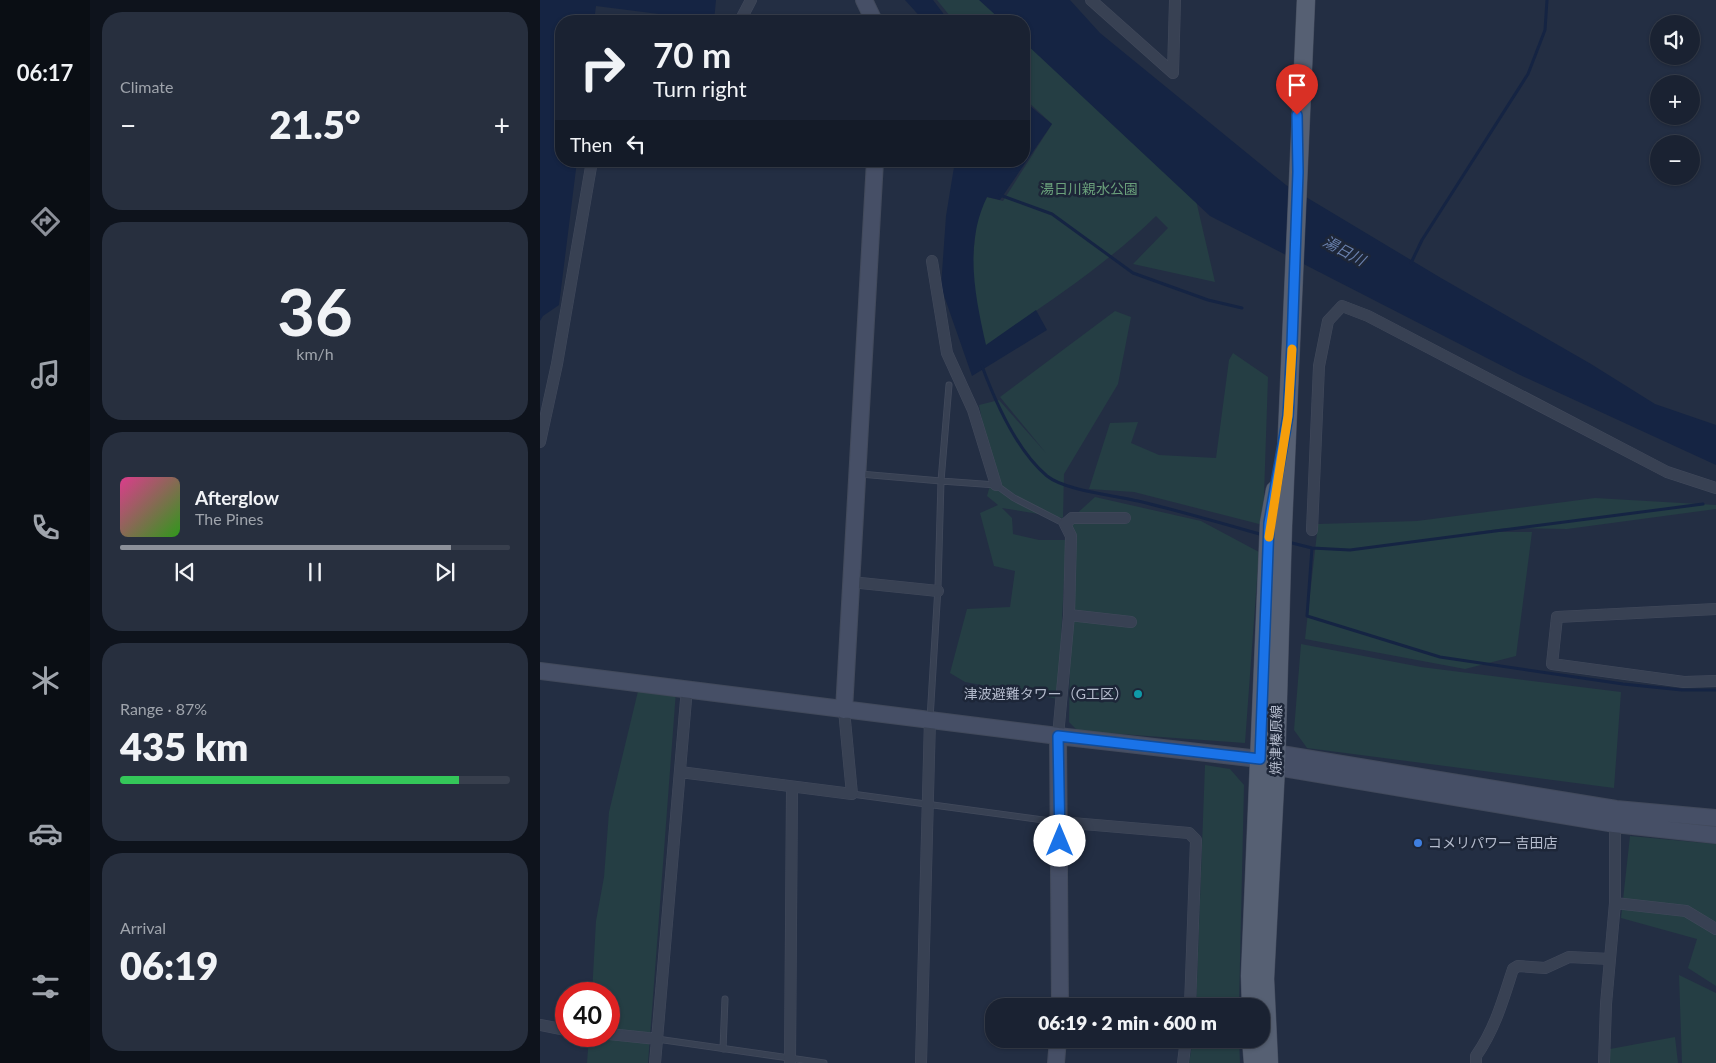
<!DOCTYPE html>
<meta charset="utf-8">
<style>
:root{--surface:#1a2232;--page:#272f3e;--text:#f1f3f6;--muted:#9fa4ac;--line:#383f4d;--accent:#8c9099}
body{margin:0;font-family:Lato,"Noto Sans JP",sans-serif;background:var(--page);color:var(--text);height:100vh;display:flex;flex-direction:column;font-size:19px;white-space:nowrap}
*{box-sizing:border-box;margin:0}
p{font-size:16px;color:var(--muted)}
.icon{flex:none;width:28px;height:28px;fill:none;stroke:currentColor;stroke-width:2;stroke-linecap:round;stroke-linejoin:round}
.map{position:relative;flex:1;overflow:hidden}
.details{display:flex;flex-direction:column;gap:12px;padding:12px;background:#0e131c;width:450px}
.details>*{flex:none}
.hud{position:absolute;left:15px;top:15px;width:475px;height:152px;border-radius:20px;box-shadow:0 1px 4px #0004,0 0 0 1px var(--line);background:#1a2232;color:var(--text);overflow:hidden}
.tools{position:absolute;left:1110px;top:15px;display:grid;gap:10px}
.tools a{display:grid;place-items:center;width:50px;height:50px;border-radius:50%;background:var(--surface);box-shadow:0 1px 4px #0004,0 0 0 1px var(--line);font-size:25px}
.speed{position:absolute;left:15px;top:982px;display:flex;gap:10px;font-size:25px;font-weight:700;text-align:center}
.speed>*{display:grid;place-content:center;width:65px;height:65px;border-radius:50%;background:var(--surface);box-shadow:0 1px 4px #0004,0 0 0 1px var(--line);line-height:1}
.speed .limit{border:8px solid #d22;background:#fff;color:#111}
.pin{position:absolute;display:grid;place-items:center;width:42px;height:42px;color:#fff;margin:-51px -21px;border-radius:50% 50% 50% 0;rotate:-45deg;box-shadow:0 0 5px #0007}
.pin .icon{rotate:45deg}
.me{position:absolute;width:55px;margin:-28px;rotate:0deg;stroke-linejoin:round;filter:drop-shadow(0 0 4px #0008)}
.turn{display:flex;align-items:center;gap:18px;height:105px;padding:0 15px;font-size:22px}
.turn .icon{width:65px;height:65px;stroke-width:2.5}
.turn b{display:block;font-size:35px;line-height:42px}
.then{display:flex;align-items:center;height:48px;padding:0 15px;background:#0003;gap:10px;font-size:19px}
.big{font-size:38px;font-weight:800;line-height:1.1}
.details .card{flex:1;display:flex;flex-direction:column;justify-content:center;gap:8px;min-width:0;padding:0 18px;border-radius:20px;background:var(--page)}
.details .dial{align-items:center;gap:0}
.dial b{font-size:65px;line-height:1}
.song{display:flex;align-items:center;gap:15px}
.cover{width:60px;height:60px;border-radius:8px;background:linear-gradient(135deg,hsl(330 70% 55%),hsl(110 70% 35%))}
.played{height:5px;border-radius:2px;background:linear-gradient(90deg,var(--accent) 85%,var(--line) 85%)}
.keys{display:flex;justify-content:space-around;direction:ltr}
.heat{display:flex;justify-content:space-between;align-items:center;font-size:28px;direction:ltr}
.charge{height:8px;border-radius:4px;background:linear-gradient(90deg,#34c759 87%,var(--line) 0)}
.trip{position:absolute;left:445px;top:998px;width:285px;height:50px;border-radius:20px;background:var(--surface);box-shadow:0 1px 4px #0004,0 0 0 1px var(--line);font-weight:800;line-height:50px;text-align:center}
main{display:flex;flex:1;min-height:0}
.menu{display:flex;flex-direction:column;width:90px;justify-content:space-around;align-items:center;background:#0a0e14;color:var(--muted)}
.menu .icon{width:35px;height:35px}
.menu .current{color:var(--accent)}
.menu b{font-size:22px;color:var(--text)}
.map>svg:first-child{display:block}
.green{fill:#253e44}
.water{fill:#152443}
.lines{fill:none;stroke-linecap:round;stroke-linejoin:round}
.stream{stroke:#152443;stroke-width:3}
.lane-casing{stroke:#424a5c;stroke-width:7}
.street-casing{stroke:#424a5c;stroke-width:12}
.secondary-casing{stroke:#424a5c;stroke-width:18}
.primary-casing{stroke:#424a5c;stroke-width:19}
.lane{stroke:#384153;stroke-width:5.5}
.street{stroke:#384153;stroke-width:11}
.secondary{stroke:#464f66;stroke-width:16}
.primary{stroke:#566073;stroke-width:18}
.route-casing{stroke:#114b97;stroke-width:12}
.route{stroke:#1a73e8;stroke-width:9}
.slow{stroke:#f59e0b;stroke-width:9}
.culture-dot{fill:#0f9aa8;stroke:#1d2638;stroke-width:2}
.shop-dot{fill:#3f7fe0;stroke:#1d2638;stroke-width:2}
.labels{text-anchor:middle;stroke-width:5;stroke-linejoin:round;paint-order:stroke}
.park-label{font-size:14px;fill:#6aa07b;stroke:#1d2638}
.poi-label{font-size:14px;fill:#b5bccd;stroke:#1d2638;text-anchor:end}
.street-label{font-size:14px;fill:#b5bccd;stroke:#1d2638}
.water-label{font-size:15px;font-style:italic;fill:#6b82af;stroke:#1d2638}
</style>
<main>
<nav class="menu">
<b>06:17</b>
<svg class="icon current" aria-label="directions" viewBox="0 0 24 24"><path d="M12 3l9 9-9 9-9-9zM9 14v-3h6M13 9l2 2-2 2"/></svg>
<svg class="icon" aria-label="music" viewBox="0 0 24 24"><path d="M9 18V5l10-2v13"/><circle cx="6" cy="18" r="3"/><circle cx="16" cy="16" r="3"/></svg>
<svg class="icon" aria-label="phone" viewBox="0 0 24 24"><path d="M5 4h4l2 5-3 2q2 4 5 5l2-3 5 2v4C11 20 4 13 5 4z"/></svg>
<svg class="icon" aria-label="climate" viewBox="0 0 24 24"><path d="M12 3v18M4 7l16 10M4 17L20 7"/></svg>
<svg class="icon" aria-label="car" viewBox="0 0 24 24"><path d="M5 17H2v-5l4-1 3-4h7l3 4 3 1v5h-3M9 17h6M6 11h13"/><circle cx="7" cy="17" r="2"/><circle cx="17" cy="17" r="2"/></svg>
<svg class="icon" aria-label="filters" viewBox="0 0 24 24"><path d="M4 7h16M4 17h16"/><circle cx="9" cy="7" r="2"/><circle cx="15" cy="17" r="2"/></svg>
</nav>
<section class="details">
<div class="card"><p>Climate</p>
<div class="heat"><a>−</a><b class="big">21.5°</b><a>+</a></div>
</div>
<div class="card dial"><b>36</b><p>km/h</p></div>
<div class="card">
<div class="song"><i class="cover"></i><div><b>Afterglow</b><p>The Pines</p></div></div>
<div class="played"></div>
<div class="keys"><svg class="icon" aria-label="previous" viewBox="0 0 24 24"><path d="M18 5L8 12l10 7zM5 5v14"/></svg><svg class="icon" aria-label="pause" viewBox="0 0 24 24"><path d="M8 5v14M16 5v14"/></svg><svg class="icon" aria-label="next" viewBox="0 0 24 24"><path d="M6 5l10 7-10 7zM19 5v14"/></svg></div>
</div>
<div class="card"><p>Range · 87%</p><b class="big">435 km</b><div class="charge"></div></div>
<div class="card"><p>Arrival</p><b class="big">06:19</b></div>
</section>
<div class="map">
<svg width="1176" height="1063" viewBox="0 0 1176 1063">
<rect width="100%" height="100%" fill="#232e43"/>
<path class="green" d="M 397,0 L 441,0 L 465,21 L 414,21 Z
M 484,39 L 655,196 L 675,282 L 593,264 L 628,228 L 616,216 C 565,266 504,305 445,346 L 431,276 L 438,209 L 447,197 L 463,201 L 512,124 L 484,98 Z
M 575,311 L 591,317 L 578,384 L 524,474 L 523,518 L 462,508 L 472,518 L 473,534 L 499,540 L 526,540 L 518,699 L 425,682 L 410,673 L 427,609 L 470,607 L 475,571 L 454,566 L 440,513 L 458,505 L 447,496 L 453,475 L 439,405 L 459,400 L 506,453 L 460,397 Z
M 693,353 L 728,377 L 723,525 L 594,492 L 549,489 L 570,423 L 598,422 L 591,443 L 619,455 L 676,458 L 689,360 Z
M 555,497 L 661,521 L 719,552 L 705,743 L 538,731 L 529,722 L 532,518 Z
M 1055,498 L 1176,505 L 1176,509 L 1027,529 L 967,528 L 935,532 L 992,532 L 976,656 L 925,669 L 765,639 L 778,524 L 877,521 Z
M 761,644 L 881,667 L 1081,692 L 1074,788 L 767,748 L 754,730 Z
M 99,687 L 136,691 L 108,1063 L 47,1063 L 49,1036 L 69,1036 L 69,994 L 52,994 L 56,921 L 64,877 L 69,812 Z
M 665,765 L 690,769 L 704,785 L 699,1006 L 656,1006 Z
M 1090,836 L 1176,844 L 1176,986 L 1148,968 L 1157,939 L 1081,918 Z
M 1139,975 L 1176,993 L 1176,1063 L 1142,1063 Z
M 1135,1037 L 1138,1063 L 1070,1063 L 1070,1049 Z
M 653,1039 L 699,1039 L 700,1063 L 649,1063 Z"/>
<path class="water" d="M 0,0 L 176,0 L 174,21 L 56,6 L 54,21 L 21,21 L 21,161 L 37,161 L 19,305 L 3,316 L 0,321 Z
M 365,0 L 393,0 L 409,21 L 384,21 Z
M 439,0 L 530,0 L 560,33 L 746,185 L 901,278 L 1051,364 L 1115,404 L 1176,425 L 1176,465 L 978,374 L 670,216 L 484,42 L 484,21 L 462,21 Z
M 484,101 L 512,124 L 460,200 L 447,197 C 424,244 435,296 446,345 L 496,310 L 507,330 L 432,376 L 401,287 L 406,216 L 415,161 L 484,161 Z"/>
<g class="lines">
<path class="stream" d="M 460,195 L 512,214 L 593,273 L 668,300 L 702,308
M 871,263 L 882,240 L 988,74 L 1005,30 L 1007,0
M 442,366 C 455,401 477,451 507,476 C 526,491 574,495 598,501 C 640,511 681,523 723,535
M 748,542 L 772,548 L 810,550 L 1163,504
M 772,548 L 767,616 L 900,657 L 1083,684 L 1142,690 L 1176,690"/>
<defs>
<path id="lane" d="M 320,474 L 401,481 L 409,385
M 390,719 L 398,587 L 401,481 L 456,485 L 474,498 L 525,524
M 312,794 L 518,822
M 117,1039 L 284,1063
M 183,1049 L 185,999"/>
<path id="street" d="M 551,0 L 633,73 L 635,0
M 200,21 L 211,0
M 392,261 L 407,353 L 433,410 L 456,485
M 0,442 L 17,364 L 52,161
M 772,530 L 779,366 L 788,321 L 802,306 L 828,316 L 1127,472 L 1176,488
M 311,582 L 398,591
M 1176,609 L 1017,617 L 1012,664 L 1144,682 L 1176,681
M 529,615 L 591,622
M 518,736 L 529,615 L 531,536 L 525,524 L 532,518 L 585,518
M 140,772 L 312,794 L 304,710
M 520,822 L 649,833 L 656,840 L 650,1006
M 1075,903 L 1146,911 L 1176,929
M 0,1025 L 26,1030
M 69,1034 L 117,1039
M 115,1063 L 147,688
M 250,1063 L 252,787
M 381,1063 L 390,719
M 643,1063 L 646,1039
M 936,1063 L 936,1056 C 955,1029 963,1000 973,969 L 978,966 L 1005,968 L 1029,957 L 1070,959
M 1064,1063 L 1066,1004 L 1075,903 L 1075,818"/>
<path id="secondary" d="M 324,0 L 334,21
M 0,671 L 518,736 L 520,1006
M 304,710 L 335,161
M 518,736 L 719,759 L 736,767 L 1074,824 L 1176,835
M 724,757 L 735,753 L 1076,809 L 1176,818
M 516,1063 L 518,1039"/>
<path id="primary" d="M 711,1006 L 710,976 L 729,523 L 735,490
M 711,1039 L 713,1063
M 729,1063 L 725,979 L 736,767 L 743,526 L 766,0"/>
</defs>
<use href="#lane" class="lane-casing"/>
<use href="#street" class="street-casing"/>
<use href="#secondary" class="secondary-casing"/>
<use href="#primary" class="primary-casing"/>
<use href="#lane" class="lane"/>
<use href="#street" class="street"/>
<use href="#secondary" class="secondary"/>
<use href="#primary" class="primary"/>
</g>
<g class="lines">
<defs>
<path id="route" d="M 520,841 L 518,736 L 720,759 L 729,523 L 748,416 L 752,345 L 758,172 L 757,115"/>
</defs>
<use href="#route" class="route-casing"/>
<use href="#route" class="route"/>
<path class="slow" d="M 729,537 L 748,416 L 752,349"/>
</g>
<circle class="culture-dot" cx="598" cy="694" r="5"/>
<circle class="shop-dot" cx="878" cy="843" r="5"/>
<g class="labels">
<g class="park-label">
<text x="549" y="194">湯日川親水公園</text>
</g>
<g class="poi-label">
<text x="588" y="699">津波避難タワー（G工区）</text>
<text x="888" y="848" text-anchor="start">コメリパワー 吉田店</text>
</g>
<g class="street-label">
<text transform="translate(736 740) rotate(-89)" y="5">焼津榛原線</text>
</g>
<g class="water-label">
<text transform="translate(804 251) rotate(28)" y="5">湯日川</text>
</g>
</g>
</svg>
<div class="tools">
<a><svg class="icon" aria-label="sound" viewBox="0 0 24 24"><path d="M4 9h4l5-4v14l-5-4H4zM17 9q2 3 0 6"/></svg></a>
<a>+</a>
<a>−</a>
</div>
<div class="speed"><div class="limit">40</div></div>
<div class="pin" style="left:757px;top:115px;background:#d93025"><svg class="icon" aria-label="arrive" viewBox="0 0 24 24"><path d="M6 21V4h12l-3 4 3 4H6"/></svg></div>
<svg class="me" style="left:520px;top:841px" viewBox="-20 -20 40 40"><circle r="19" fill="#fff"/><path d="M0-13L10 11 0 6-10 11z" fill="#1a73e8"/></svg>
<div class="trip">06:19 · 2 min · 600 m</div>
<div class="hud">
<div class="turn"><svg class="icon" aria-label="right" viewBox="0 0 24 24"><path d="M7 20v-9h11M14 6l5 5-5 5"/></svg><div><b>70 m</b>Turn right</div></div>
<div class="then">Then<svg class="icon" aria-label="left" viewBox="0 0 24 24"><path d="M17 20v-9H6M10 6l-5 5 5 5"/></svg></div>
</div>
</div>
</main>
